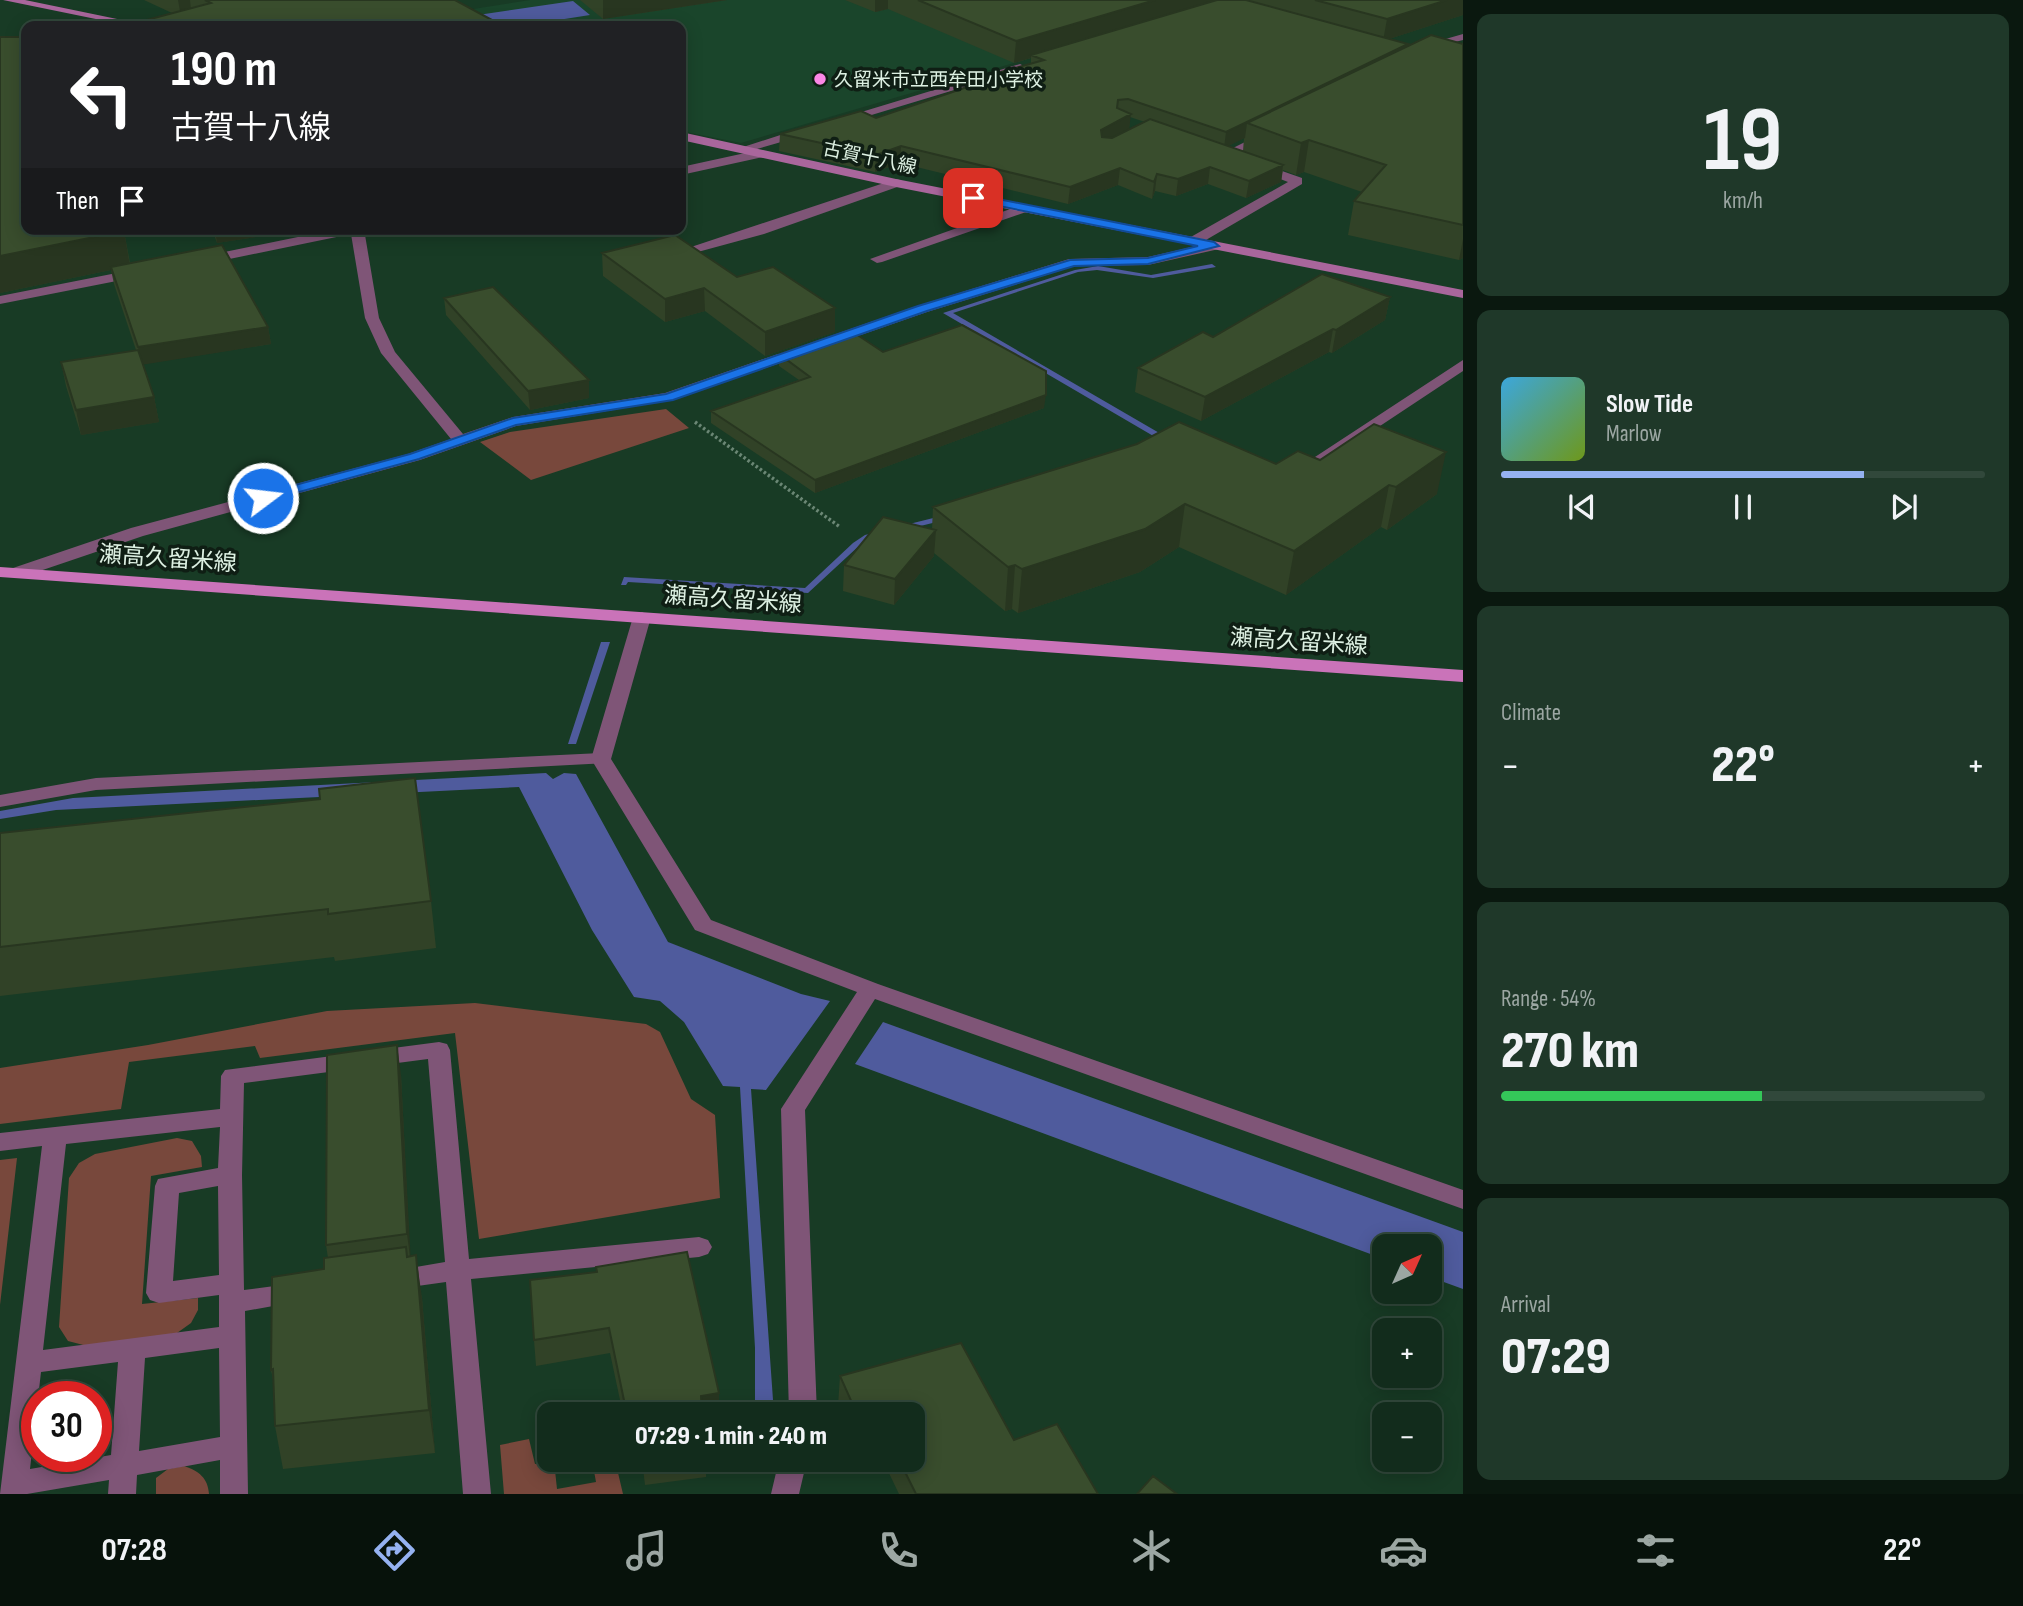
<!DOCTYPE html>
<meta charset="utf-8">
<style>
:root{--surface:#122c1c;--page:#1f3829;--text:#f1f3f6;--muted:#9ca7a3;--line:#31483b;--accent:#95b2f1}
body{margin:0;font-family:"Sofia Sans Condensed","Noto Sans JP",sans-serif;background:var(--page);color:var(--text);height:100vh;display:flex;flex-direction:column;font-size:26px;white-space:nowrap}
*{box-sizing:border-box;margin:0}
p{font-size:23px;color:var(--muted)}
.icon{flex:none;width:38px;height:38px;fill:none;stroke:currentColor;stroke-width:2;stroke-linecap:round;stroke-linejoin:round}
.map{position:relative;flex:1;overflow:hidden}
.sheet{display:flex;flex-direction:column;gap:14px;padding:14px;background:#0a180f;width:560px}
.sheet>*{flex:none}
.top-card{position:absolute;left:21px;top:21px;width:665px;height:214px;border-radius:14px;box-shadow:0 4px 18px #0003,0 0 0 2px var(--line);background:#202124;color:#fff;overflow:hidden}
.needle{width:46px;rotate:45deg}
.tools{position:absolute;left:1372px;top:1234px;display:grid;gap:14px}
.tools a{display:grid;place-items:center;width:70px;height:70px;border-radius:14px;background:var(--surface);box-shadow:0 4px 18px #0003,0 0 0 2px var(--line);font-size:35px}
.speed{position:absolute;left:21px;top:1381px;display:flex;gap:14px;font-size:35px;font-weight:700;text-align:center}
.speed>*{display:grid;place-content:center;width:91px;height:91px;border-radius:50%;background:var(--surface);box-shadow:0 4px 18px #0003,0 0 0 2px var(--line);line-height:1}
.speed .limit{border:10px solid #d22;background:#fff;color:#111}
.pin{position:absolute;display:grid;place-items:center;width:60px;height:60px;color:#fff;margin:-30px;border-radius:14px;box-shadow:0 4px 10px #0006}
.me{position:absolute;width:77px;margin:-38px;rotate:75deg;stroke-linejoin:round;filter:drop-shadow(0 0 5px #0008)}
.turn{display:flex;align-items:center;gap:24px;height:147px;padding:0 35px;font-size:32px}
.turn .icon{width:91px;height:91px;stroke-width:2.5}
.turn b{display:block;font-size:49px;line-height:60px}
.then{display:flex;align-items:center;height:66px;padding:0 35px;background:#0003;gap:14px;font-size:26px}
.big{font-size:52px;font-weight:800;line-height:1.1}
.sheet .widget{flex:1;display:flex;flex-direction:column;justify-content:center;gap:10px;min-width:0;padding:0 24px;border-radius:14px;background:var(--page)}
.sheet .dial{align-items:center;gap:0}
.dial b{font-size:91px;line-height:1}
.song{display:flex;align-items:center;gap:21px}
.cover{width:84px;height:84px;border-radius:10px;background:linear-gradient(135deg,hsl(200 70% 55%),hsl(80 70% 35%))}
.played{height:7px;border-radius:4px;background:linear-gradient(90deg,var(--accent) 75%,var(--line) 75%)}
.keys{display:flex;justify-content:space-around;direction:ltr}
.heat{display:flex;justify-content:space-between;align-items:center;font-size:38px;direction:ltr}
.charge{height:10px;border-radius:5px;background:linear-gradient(90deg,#34c759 54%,var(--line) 0)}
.trip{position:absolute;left:537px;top:1402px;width:388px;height:70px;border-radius:14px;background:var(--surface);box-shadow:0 4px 18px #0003,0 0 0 2px var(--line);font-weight:800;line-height:70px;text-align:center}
.menu{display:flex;height:112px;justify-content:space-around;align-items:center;background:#07120b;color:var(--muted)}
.menu .icon{width:49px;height:49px}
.menu .active{color:var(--accent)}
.menu b{font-size:32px;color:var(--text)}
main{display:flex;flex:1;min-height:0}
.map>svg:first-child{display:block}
.built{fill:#1a452b}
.green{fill:#78483c}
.water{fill:#4f5b9d}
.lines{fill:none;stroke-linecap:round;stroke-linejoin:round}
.path{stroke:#6b8775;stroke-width:3.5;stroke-dasharray:2.5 2.5;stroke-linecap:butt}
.service{fill:#7f5577;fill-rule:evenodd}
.minor{fill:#7f5577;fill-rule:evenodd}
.secondary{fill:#a9669c;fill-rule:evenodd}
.primary{fill:#ca73b9;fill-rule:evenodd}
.wall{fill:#314227;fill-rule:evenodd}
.shaded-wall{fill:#283620}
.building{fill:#394d2d;stroke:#283620;stroke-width:2}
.route{fill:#1a73e8;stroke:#114b97;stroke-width:2}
.poi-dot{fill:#fb87e6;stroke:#0f1e14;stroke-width:2.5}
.labels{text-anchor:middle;stroke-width:7;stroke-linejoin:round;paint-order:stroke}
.far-poi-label{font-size:19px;fill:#ddf0e2;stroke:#0f1e14;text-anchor:start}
.far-street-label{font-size:19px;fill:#ddf0e2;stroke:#0f1e14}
.street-label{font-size:23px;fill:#ddf0e2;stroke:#0f1e14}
</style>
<main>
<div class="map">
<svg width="1463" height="1494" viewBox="0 0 1463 1494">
<rect width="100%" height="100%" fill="#183b25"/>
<path class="built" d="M 530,0 L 1183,0 L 1178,15 L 741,143 L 681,131 L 681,26 L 431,26 L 422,17 Z"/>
<path class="green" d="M 666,409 L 689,428 L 531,480 L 480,442 L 510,432 Z
M 475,1003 L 646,1024 L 660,1032 L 691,1099 L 715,1115 L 720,1198 L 479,1239 L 455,1033 L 260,1058 L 255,1046 L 129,1062 L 121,1109 L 0,1124 L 0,1068 L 148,1045 L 327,1011 Z
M 177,1138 L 192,1141 L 201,1156 L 202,1167 L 151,1176 L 142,1304 L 198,1298 L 198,1310 L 191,1323 L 177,1333 L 91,1347 L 68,1341 L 59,1327 L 69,1178 L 79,1163 L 95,1154 Z
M 17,1158 L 0,1305 L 0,1160 Z
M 529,1439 L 535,1464 L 554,1461 L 557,1489 L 596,1482 L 592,1460 L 615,1460 L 623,1494 L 504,1494 L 500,1445 Z
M 184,1466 C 199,1471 208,1478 209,1494 L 156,1494 L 156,1478 L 168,1469 Z"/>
<path class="water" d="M 573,1 L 590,15 L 520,26 L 483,26 L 471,16 Z
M 1212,264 L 1216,267 L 1153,278 L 1097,270 L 1078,272 L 953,313 L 1192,452 L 1102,481 L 872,538 L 861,544 L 808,593 L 628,582 L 626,585 L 621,585 L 624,577 L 805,588 L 853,543 L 865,535 L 1098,477 L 1179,451 L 943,313 L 1075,270 L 1098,266 L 1151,275 Z
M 601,642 L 610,642 L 576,744 L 568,744 Z
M 546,773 L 553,779 L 564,773 L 576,774 L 668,942 L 801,994 L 830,1001 L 766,1090 L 751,1089 L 774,1414 L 755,1414 L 755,1348 L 740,1087 L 723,1086 L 684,1022 L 660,1001 L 634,997 L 592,930 L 519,787 L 56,810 L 0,819 L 0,811 L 73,798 Z
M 883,1022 L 1463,1232 L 1463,1289 L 1430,1277 L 1430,1246 L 1384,1246 L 1384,1259 L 855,1064 Z"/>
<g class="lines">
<path class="path" d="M 695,422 L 840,527"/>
<path class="service" d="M 1024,204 L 1030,208 L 1029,211 L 882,262 L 877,263 L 870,259 Z
M 601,753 L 608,755 L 611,759 L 608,763 L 96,790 L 0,807 L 0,795 L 96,778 Z
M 439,1042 L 447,1044 L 450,1050 L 469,1259 L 699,1237 L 708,1240 L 712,1247 L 708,1254 L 699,1257 L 471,1279 L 491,1494 L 463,1494 L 446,1282 L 396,1289 L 387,1286 L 383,1279 L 387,1272 L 445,1262 L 428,1059 L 244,1083 L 242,1175 L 244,1290 L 297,1283 L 306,1286 L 310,1293 L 306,1300 L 245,1311 L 248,1494 L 220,1494 L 220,1460 L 137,1475 L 136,1494 L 108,1494 L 109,1480 L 27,1494 L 0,1494 L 42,1146 L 0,1151 L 0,1133 L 220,1109 L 221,1076 L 225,1070 ZM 220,1127 L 218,1168 L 158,1179 L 155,1186 L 146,1293 L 150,1300 L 159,1303 L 219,1295 L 219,1327 L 43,1350 L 66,1144 ZM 218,1186 L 219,1275 L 173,1281 L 179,1193 ZM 219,1348 L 220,1437 L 139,1451 L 145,1358 ZM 118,1362 L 111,1455 L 30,1469 L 41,1372 Z"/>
<path class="minor" d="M 1463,34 L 1463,40 L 1427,49 L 1421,46 Z
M 1020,64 L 1026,67 L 1024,69 L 845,123 L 835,120 Z
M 805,127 L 809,128 L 809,134 L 743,153 L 737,149 Z
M 1267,131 L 1273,135 L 1271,138 L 1236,155 L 1302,178 L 1302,184 L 1199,244 L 1189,244 L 1189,238 L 1288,182 L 1219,155 Z
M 759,150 L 763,151 L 763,157 L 681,175 L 681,167 Z
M 896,179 L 900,180 L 900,186 L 764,234 L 683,256 L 676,252 Z
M 337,229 L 364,229 L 379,318 L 395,352 L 463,434 L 513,417 L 665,393 L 917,306 L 1069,259 L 1148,257 L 1214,242 L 1221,246 L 1219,249 L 1148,265 L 1075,266 L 927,312 L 673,400 L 516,426 L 420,460 L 143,536 L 25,576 L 13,576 L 10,572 L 13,568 L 131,528 L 408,454 L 451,439 L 381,353 L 365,318 L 351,234 L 205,264 L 198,260 L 205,256 Z
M 137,269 L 142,270 L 142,276 L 0,304 L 0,296 Z
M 1463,360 L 1463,371 L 1303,477 L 1297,479 L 1289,474 Z
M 642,612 L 651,617 L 611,759 L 711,920 L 878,984 L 1463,1190 L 1463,1209 L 875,999 L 805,1110 L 817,1414 L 789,1414 L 781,1109 L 857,992 L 695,930 L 591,759 L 633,617 Z
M 779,1460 L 807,1460 L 799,1494 L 771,1494 Z"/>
<path class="secondary" d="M 3,0 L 25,0 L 151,26 L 130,26 Z
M 681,132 L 896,179 L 1463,290 L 1463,298 L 896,187 L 681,140 Z"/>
<path class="primary" d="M 0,567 L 1463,670 L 1463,682 L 0,577 Z"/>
</g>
<path class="wall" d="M 144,0 L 455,0 L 172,13 Z
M 580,0 L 727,0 L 603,19 Z
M 845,0 L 1213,0 L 1212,1 L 1217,0 L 1463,0 L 1463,15 L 1389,39 L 1408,44 L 1408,46 L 1463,44 L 1463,258 L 1459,260 L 1348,235 L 1354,201 L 1362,192 L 1304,172 L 1296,175 L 1283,170 L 1281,182 L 1246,198 L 1208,184 L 1176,196 L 1155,191 L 1152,199 L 1118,185 L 1068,204 L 900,163 L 875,172 L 779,151 L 780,134 L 876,118 L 997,77 L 997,73 L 1031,63 L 1031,58 L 1014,63 L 888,9 L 875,12 ZM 1130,117 L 1145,122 L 1129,130 ZM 1244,138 L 1243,151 L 1228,146 Z
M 0,37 L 26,229 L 124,231 L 130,263 L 268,327 L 271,344 L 143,364 L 154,397 L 159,422 L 81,435 L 66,386 L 61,362 L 136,350 L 114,284 L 111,270 L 0,293 Z
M 212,229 L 307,229 L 217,243 Z
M 602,253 L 737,277 L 835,332 L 765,356 L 705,311 L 665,322 L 603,276 Z
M 1390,297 L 1385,320 L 1332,353 L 1329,352 L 1201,421 L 1135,392 L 1138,368 L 1213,337 Z
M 444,298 L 589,398 L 530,410 L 446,315 Z
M 883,352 L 1044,408 L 815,493 L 711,423 L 711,411 L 799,380 L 779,366 L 779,354 Z
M 1320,460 L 1437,494 L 1387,530 L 1381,527 L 1286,595 L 1179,547 L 1140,572 L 1018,613 L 1012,609 L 1005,611 L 934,553 L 934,556 L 894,605 L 843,591 L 844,565 L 932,529 L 933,507 Z
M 0,833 L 431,901 L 436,948 L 335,961 L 334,957 L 0,996 Z
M 401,1075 L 410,1256 L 422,1298 L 435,1453 L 283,1469 L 275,1426 L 274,1385 L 271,1370 L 324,1269 L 328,1258 L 326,1245 Z
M 596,1267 L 719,1393 L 719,1414 L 623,1414 L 610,1353 L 536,1366 L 534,1340 L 597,1272 Z
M 840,1376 L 1014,1440 L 1098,1494 L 899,1494 L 887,1469 L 869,1474 L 862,1460 L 914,1460 L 914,1414 L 842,1414 L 838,1406 Z
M 642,1460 L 706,1460 L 706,1477 L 645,1485 Z"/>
<path class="shaded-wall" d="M 178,0 L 190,0 L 191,10 L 181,17 Z
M 603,0 L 727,0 L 603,19 Z
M 875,0 L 888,0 L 888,9 L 875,12 Z
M 1155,0 L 1213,0 L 1211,4 L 1031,55 L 1031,58 L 1014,63 L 1016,41 Z
M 1447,0 L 1463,0 L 1463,15 L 1383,41 L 1387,19 Z
M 1408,44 L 1405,60 L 1247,123 L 1245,138 L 1224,148 L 1226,132 Z
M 1131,114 L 1129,130 L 1099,146 L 1101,130 Z
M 1309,140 L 1304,172 L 1296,175 L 1301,143 Z
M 901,146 L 900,163 L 875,172 L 876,155 Z
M 1283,165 L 1281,182 L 1246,198 L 1249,181 Z
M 1210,167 L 1208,184 L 1176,196 L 1178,179 Z
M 1120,168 L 1118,185 L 1068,204 L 1070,187 Z
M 1157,174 L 1155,191 L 1152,199 L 1154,182 Z
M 215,229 L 307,229 L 217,243 Z
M 124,231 L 130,266 L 0,293 L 0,256 Z
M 1463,239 L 1463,258 L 1459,260 Z
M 704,288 L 705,311 L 665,322 L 665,299 Z
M 1390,297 L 1385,320 L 1332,353 L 1336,330 Z
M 835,308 L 835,332 L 765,356 L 765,332 Z
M 268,327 L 271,344 L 141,365 L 138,347 Z
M 1333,329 L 1329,352 L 1201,421 L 1205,397 Z
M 589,380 L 589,398 L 530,410 L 528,391 Z
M 1046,395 L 1044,408 L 815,493 L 815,480 Z
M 154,397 L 159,422 L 81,435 L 76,410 Z
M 1446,452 L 1437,494 L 1387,530 L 1396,487 Z
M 1389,485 L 1381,527 L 1286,595 L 1294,551 Z
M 1185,504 L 1179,547 L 1140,572 L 1018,613 L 1022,569 Z
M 936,530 L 934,556 L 894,605 L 895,579 Z
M 1015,565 L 1012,609 L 1005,611 L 1008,567 Z
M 397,1045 L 401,1075 L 411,1264 L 407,1234 Z
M 416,1255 L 422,1298 L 435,1453 L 429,1410 Z
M 719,1393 L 719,1414 L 701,1414 L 701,1396 Z
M 638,1408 L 638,1414 L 626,1414 L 626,1410 Z
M 870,1460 L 887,1460 L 887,1469 L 869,1474 Z"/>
<path class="building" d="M 205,0 L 455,0 L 503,26 L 124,26 L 211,3 Z
M 918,0 L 1155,0 L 1016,41 Z
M 1217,0 L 1246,0 L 1408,44 L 1226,132 L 1128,99 L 1118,100 L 1117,108 L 1131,114 L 1101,130 L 1102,137 L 1112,138 L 1150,119 L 1283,165 L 1249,181 L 1210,167 L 1178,179 L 1157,174 L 1154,182 L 1120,168 L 1070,187 L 901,146 L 876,155 L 780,134 L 861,111 L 876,118 L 1003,75 L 997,73 L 1044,60 L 1031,55 Z
M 1315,0 L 1447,0 L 1387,19 Z
M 1431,35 L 1463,44 L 1463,225 L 1354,201 L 1386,165 L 1309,140 L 1301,143 L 1247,123 Z
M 0,37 L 26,37 L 26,229 L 122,229 L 124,231 L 0,256 Z
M 675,235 L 737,277 L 773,267 L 835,308 L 765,332 L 704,288 L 665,299 L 602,253 Z
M 222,245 L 268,327 L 138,347 L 111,267 Z
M 1322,274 L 1390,297 L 1336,330 L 1333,329 L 1205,397 L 1138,368 L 1203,332 L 1213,337 Z
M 493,287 L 589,380 L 528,391 L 444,298 Z
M 962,325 L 1046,371 L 1046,395 L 815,480 L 711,411 L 810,377 L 779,354 L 850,330 L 883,352 Z
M 138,350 L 154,397 L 76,410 L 61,362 Z
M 1179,422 L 1276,464 L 1298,451 L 1320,460 L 1374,424 L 1446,452 L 1396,487 L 1389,485 L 1294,551 L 1185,504 L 1145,529 L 1022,569 L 1015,565 L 1008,567 L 933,507 L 1137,444 Z
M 883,517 L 936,530 L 895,579 L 844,565 Z
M 415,778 L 431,901 L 328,914 L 328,909 L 0,947 L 0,833 L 320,799 L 319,789 Z
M 397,1045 L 407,1234 L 326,1245 L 327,1055 Z
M 406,1247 L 407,1257 L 416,1255 L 429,1410 L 275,1426 L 273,1369 L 271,1370 L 272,1277 L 324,1269 L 324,1258 Z
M 687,1252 L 719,1393 L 701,1396 L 702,1414 L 639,1414 L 638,1408 L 626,1410 L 609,1328 L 534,1340 L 530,1280 L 597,1272 L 596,1267 Z
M 961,1343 L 1014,1440 L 1057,1424 L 1098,1494 L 916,1494 L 899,1460 L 914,1460 L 914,1414 L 857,1414 L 840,1376 Z
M 1153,1476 L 1177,1494 L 1137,1494 Z"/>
<path class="route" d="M 973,194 L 1214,242 L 1219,246 L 1148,264 L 1074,266 L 927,311 L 673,400 L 516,425 L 419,459 L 263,502 L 256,498 L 258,495 L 410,454 L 513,418 L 666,394 L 918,306 L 1070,260 L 1148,258 L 1198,246 L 969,200 L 967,198 Z"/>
<circle class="poi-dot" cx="820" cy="79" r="7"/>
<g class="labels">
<g class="far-poi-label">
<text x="834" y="86">久留米市立西牟田小学校</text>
</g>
<g class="far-street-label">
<text transform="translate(870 157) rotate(12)" y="7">古賀十八線</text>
</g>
<g class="street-label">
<text transform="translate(168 558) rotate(4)" y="8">瀬高久留米線</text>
<text transform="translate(733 599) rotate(4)" y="8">瀬高久留米線</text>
<text transform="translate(1299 641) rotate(4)" y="8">瀬高久留米線</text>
</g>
</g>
</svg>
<div class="tools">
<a><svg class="needle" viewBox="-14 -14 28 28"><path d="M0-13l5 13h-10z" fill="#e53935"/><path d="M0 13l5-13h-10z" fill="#9ca7a3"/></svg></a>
<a>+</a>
<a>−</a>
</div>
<div class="speed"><div class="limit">30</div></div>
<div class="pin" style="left:973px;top:198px;background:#d93025"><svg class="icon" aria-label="arrive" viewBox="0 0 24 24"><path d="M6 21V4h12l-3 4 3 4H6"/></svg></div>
<svg class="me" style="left:263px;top:498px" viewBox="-20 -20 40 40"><circle r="17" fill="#1a73e8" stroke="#fff" stroke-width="3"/><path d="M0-11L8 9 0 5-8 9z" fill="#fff"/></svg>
<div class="trip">07:29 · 1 min · 240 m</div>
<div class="top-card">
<div class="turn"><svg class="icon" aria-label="left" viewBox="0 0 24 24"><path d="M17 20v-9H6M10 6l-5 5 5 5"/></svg><div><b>190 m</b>古賀十八線</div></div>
<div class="then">Then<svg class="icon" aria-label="arrive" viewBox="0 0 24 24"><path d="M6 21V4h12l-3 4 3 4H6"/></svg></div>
</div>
</div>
<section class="sheet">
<div class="widget dial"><b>19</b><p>km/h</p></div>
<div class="widget">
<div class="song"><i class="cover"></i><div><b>Slow Tide</b><p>Marlow</p></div></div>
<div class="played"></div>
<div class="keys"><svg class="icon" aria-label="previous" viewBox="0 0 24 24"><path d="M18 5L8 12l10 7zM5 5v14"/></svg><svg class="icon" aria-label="pause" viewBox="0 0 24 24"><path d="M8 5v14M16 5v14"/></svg><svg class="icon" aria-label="next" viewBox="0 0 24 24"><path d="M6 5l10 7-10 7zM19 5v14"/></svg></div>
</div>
<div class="widget"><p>Climate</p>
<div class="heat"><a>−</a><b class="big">22°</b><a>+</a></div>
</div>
<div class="widget"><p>Range · 54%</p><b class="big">270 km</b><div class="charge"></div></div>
<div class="widget"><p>Arrival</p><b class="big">07:29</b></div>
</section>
</main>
<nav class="menu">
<b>07:28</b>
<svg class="icon active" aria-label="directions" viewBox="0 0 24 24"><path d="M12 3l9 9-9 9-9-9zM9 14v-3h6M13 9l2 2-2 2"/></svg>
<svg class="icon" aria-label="music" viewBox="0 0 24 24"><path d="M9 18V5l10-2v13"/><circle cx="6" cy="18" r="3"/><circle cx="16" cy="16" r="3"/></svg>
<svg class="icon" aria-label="phone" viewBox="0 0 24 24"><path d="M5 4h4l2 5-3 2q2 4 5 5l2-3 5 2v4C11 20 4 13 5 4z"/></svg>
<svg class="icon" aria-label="climate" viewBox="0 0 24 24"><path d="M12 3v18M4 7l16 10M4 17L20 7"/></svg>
<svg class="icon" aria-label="car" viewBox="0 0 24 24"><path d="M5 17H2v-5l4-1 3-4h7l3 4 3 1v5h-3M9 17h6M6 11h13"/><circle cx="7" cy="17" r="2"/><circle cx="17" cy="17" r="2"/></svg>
<svg class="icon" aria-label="filters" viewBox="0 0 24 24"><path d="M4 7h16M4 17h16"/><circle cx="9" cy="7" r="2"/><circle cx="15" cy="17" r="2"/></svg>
<b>22°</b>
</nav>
